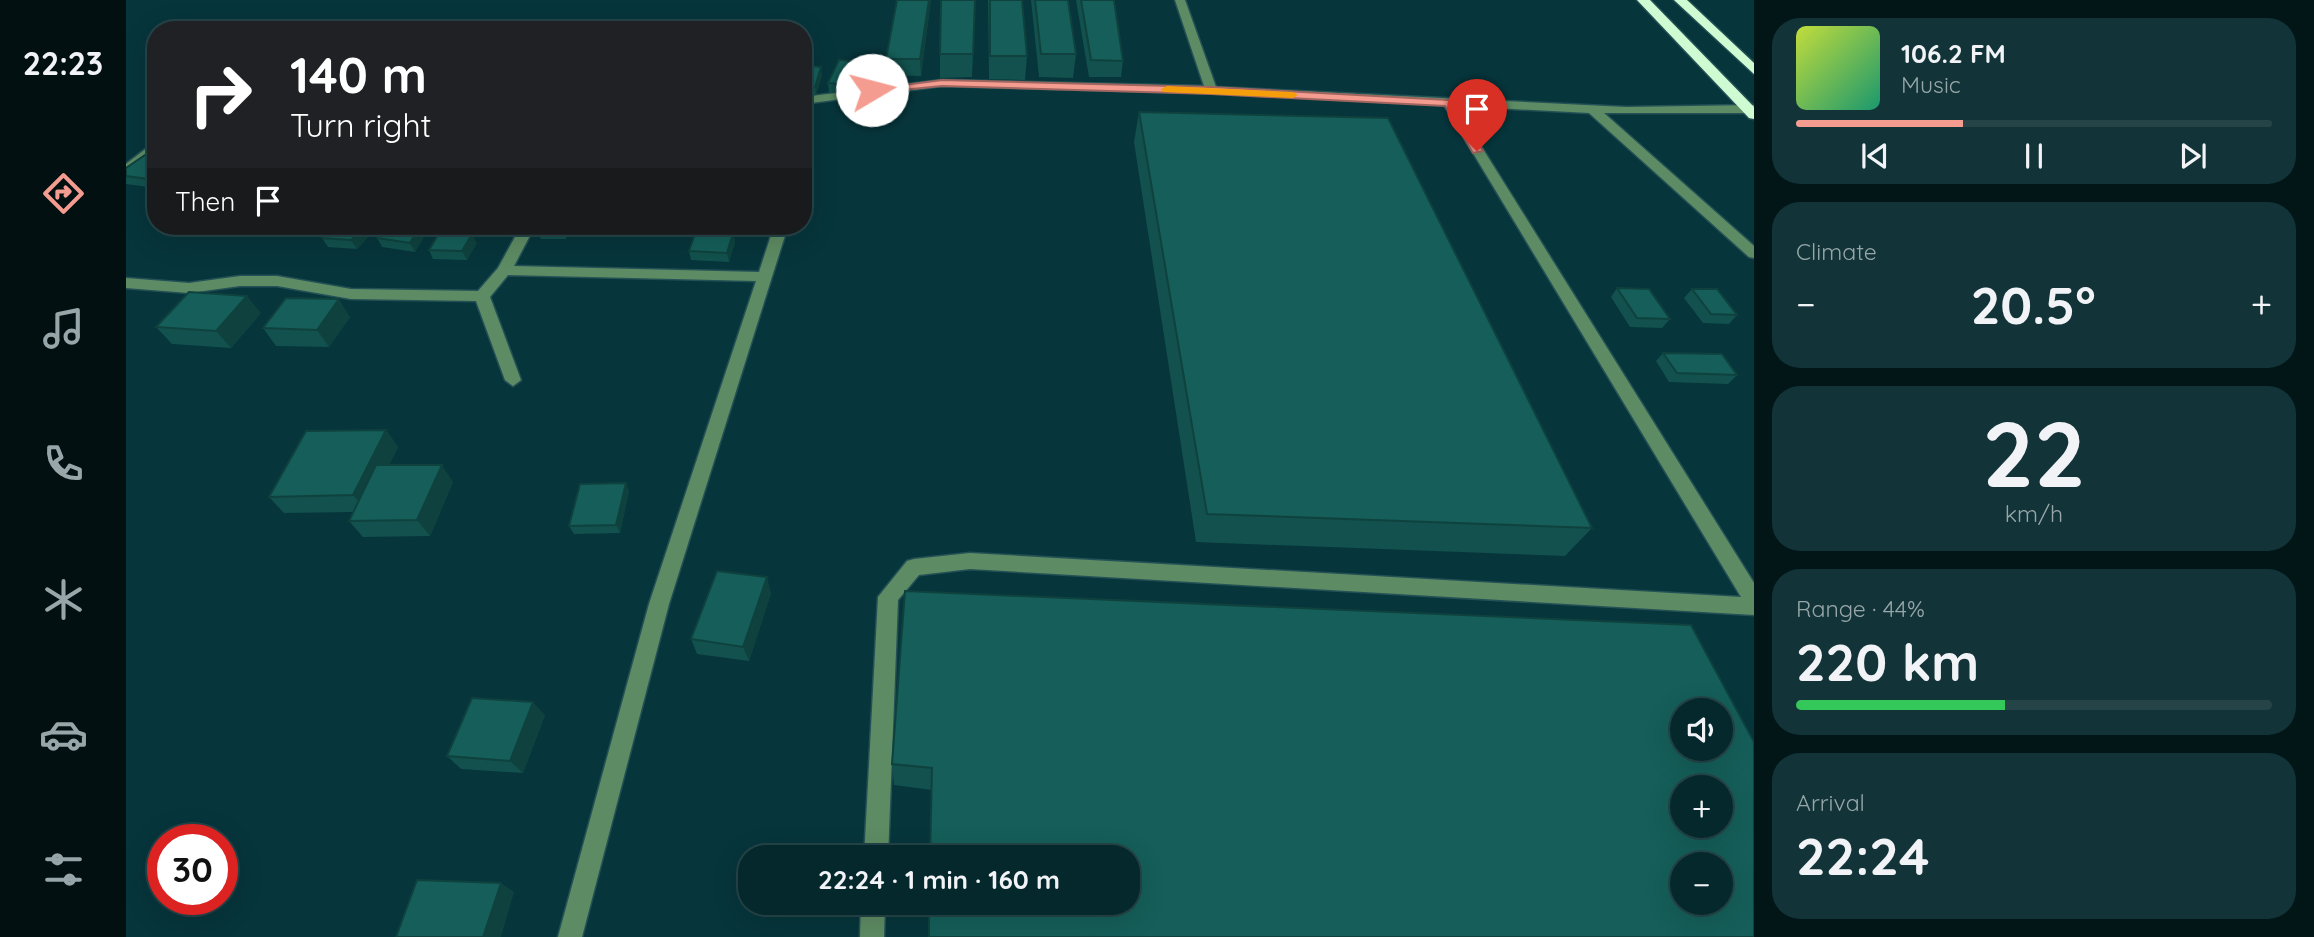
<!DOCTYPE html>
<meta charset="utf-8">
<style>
:root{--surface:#04282c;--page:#123438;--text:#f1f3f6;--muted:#97a6a9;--line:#254448;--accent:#f59c91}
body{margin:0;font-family:Quicksand,sans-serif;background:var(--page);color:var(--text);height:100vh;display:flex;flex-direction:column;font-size:26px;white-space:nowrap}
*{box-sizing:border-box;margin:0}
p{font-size:23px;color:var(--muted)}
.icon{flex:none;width:38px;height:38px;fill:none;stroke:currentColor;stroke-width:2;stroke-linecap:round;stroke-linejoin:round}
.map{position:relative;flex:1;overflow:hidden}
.details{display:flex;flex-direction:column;gap:18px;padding:18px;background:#021618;width:560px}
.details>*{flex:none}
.banner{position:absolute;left:21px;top:21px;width:665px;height:214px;border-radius:28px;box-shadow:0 7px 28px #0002,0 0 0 2px var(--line);background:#202124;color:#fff;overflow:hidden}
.buttons{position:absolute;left:1544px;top:698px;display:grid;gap:14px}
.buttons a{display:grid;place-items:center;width:63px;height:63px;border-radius:50%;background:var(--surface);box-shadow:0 7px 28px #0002,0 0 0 2px var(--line);font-size:35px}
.speed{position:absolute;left:21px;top:824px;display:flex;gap:14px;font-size:35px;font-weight:700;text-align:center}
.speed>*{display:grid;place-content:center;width:91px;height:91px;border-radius:50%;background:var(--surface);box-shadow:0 7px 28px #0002,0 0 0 2px var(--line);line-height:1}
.speed .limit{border:10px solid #d22;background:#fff;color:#111}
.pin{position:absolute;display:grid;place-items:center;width:60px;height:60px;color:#fff;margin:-72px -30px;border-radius:50% 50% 50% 0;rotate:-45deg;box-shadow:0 0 7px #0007}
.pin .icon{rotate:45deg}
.me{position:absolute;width:77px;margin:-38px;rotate:82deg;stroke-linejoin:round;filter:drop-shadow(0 0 5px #0008)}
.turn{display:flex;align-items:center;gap:24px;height:147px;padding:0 28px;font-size:32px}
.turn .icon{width:91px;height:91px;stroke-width:2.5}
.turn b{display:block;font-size:49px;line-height:60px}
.then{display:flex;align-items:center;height:66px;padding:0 28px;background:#0003;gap:14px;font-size:26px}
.big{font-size:52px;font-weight:700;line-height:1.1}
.details .widget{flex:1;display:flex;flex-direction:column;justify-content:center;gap:10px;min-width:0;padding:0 24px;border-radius:28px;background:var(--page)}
.details .dial{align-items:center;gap:0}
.dial b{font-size:91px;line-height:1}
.song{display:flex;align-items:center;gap:21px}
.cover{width:84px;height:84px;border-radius:10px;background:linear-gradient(135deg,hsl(70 70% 55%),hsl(160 70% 35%))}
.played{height:7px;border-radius:4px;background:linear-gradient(90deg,var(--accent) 35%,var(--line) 35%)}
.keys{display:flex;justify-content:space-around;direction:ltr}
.heat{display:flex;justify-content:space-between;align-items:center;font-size:38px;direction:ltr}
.charge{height:10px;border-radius:5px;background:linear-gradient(90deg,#34c759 44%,var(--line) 0)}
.trip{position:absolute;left:612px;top:845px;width:402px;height:70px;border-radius:28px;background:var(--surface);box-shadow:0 7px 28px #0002,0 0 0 2px var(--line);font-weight:700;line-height:70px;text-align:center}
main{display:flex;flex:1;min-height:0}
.tab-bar{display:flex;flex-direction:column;width:126px;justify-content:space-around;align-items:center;background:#021012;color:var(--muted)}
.tab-bar .icon{width:49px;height:49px}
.tab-bar .current{color:var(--accent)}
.tab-bar b{font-size:32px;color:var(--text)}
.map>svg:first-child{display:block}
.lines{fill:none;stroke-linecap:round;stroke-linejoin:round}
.minor-casing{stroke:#245156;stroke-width:3}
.highway-casing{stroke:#245156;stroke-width:3}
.minor{fill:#5d8b63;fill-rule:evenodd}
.highway{fill:#cffbd3;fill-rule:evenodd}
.wall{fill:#12514d}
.shaded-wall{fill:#0f423e}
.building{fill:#155e59;stroke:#0f423e;stroke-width:2;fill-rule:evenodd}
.route{fill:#f59c91;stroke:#9f655e;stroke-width:2}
.slow{fill:#f59e0b}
</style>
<main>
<nav class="tab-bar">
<b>22:23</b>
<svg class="icon current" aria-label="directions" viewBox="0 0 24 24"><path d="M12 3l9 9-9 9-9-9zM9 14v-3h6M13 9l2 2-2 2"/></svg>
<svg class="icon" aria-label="music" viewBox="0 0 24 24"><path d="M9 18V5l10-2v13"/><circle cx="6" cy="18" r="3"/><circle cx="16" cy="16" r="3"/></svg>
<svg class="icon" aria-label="phone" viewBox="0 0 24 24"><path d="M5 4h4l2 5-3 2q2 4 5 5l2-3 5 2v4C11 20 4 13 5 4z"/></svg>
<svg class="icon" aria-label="climate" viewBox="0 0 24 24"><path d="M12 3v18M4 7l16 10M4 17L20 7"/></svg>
<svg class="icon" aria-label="car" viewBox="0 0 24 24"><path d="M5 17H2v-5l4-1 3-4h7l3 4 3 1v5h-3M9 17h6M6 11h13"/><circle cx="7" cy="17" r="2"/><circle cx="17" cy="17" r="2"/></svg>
<svg class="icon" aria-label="filters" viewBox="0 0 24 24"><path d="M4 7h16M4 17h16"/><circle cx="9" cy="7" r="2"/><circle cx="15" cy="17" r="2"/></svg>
</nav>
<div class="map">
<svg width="1628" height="937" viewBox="0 0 1628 937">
<rect width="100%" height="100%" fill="#06353b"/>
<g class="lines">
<defs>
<path id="minor" d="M 1049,0 L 1059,0 L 1090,87 L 1500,107 L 1628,105 L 1628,113 L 1478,113 L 1628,246 L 1628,258 L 1623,257 L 1463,113 L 1330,106 L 1628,583 L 1628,615 L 844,569 L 793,575 L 772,600 L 762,858 L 738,858 L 752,597 L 781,561 L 788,559 L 844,553 L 1615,597 L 1318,105 L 1085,93 L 816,86 L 677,104 L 677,97 L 816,80 L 1078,86 Z
M 30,141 L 30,152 L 0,174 L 0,164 Z
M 395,226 L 409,226 L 388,266 L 633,272 L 648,226 L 662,226 L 543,604 L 456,937 L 432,937 L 523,604 L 630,281 L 382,275 L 364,297 L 395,380 L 387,386 L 379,380 L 350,301 L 225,299 L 151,286 L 114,286 L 63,293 L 0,288 L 0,278 L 63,283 L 114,276 L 151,276 L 225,289 L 352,291 L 372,268 Z
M 735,903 L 759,903 L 758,937 L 734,937 Z"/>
<path id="highway" d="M 1511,0 L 1524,0 L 1628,107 L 1628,119 L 1623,118 Z
M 1548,0 L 1561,0 L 1628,63 L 1628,74 Z"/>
</defs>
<use href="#minor" class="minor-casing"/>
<use href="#highway" class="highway-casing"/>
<use href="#minor" class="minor"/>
<use href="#highway" class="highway"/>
</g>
<path class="wall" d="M 805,0 L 795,76 L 760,75 L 760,59 Z
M 849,0 L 846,77 L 814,78 L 814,54 Z
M 862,0 L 896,0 L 901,56 L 899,80 L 863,79 Z
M 905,0 L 942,0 L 950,54 L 947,78 L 913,77 Z
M 950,0 L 988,0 L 997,61 L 995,77 L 963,77 Z
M 30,64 L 30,78 L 28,78 L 22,70 Z
M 677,65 L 696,75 L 690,95 L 677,95 Z
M 743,71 L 733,94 L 703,92 L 702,83 Z
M 1013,112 L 1466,528 L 1439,556 L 1070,542 L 1008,142 Z
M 30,156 L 30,188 L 0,184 L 0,168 Z
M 239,226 L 244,235 L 231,249 L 202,247 L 196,238 Z
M 444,226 L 440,239 L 415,239 L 411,230 Z
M 500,226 L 545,226 L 543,231 L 501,230 Z
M 302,230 L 289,252 L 256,247 L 251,238 Z
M 607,233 L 609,242 L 603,262 L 565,260 L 563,251 Z
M 351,243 L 341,260 L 307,259 L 303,250 Z
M 1491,288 L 1544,319 L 1536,328 L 1504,327 L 1485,297 Z
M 1566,289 L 1611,315 L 1603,324 L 1577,323 L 1558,298 Z
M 135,313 L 105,348 L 46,344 L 30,327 Z
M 224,317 L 203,347 L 150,346 L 137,328 Z
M 1537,353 L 1611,375 L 1602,384 L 1543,382 L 1530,361 Z
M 260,430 L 272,447 L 263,465 L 327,482 L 304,536 L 237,537 L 223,521 L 227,512 L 158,513 L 143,497 Z
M 503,491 L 494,533 L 448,534 L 443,526 Z
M 645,593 L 623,661 L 571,654 L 565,639 Z
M 419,715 L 397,773 L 335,769 L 321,756 Z
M 1628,742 L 806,790 L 768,785 L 766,764 Z"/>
<path class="shaded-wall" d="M 803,0 L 805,0 L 795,76 L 794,59 Z
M 742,62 L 743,71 L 733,94 L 733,86 Z
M 695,67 L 696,75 L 690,95 L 689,87 Z
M 239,226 L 244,235 L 231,249 L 225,240 Z
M 294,226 L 299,226 L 302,230 L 289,252 L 284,243 Z
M 438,226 L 444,226 L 440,239 L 437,230 Z
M 607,233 L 609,242 L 603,262 L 601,253 Z
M 346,234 L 351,243 L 341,260 L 336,251 Z
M 121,296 L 135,313 L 105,348 L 90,331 Z
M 213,299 L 224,317 L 203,347 L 191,330 Z
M 260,430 L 272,447 L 241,511 L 227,495 Z
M 316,465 L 327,482 L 304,536 L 291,520 Z
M 500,483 L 503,491 L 494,533 L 490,525 Z
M 641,577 L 645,593 L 623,661 L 617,647 Z
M 407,702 L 419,715 L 397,773 L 384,761 Z
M 375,883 L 388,892 L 375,937 L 357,937 Z"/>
<path class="building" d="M 771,0 L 803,0 L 794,59 L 760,59 Z
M 815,0 L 849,0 L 847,54 L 814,54 Z
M 864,0 L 896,0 L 901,56 L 864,56 Z
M 909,0 L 942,0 L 950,54 L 915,54 Z
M 955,0 L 988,0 L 997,61 L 965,60 Z
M 713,60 L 742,62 L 733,86 L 702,83 Z
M 30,64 L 30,70 L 22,70 Z
M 677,65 L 695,67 L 689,87 L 677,86 Z
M 1013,112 L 1262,118 L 1466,528 L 1081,514 Z
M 19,155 L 30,156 L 30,180 L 0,176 L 0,168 Z
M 196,226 L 239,226 L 225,240 L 196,238 Z
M 258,226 L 294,226 L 284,243 L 251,238 Z
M 413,226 L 438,226 L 437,230 L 411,230 Z
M 570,231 L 607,233 L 601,253 L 563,251 Z
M 313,233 L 346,234 L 336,251 L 303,250 Z
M 1491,288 L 1523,289 L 1544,319 L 1511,318 Z
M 1566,289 L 1591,289 L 1611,315 L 1585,314 Z
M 63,292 L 121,296 L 90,331 L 30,327 Z
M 160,298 L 213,299 L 191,330 L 137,328 Z
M 1537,353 L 1596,354 L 1611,375 L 1551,373 Z
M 260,430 L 227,495 L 143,497 L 180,431 Z
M 250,465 L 316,465 L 291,520 L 223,521 Z
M 500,483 L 490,525 L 443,526 L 454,484 Z
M 591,571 L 641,577 L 617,647 L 565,639 Z
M 779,591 L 1565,625 L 1628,742 L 1628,937 L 803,937 L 803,903 L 1003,903 L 1003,858 L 804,858 L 806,768 L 766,764 ZM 1556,710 L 1594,710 L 1594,749 L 1556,749 ZM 1556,788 L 1594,788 L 1594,826 L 1556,826 ZM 1556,864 L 1594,864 L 1594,903 L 1556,903 Z
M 346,698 L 407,702 L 384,761 L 321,756 Z
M 291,880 L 375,883 L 357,937 L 270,937 Z"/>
<path class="route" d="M 816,80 L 1085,87 L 1322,100 L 1327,103 L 1357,151 L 1347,153 L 1319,106 L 1085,94 L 816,86 L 746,93 L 740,90 Z"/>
<path class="slow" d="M 1041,86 L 1167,92 L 1172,95 L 1167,98 L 1037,92 L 1035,89 Z"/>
</svg>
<div class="buttons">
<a><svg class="icon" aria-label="sound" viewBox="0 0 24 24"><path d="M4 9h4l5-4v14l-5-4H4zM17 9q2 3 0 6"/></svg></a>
<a>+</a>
<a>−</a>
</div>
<div class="speed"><div class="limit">30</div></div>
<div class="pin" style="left:1351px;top:151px;background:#d93025"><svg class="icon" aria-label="arrive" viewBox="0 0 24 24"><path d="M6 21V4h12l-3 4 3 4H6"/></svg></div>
<svg class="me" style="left:746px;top:90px" viewBox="-20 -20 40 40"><circle r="19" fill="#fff"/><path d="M0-13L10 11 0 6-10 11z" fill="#f59c91"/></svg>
<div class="trip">22:24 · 1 min · 160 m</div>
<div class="banner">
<div class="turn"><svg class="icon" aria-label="right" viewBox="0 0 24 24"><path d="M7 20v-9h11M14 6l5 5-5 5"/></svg><div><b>140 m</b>Turn right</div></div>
<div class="then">Then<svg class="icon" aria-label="arrive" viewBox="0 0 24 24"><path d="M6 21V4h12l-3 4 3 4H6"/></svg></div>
</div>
</div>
<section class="details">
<div class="widget">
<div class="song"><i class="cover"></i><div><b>106.2 FM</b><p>Music</p></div></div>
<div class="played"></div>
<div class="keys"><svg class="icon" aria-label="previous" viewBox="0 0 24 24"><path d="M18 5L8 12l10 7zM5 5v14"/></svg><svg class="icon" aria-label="pause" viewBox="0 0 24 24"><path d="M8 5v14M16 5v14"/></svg><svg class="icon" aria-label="next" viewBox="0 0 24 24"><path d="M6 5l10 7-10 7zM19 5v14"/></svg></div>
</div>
<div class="widget"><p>Climate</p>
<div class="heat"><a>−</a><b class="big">20.5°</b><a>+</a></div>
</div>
<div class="widget dial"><b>22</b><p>km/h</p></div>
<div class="widget"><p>Range · 44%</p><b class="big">220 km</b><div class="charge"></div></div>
<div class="widget"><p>Arrival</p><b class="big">22:24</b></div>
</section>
</main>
